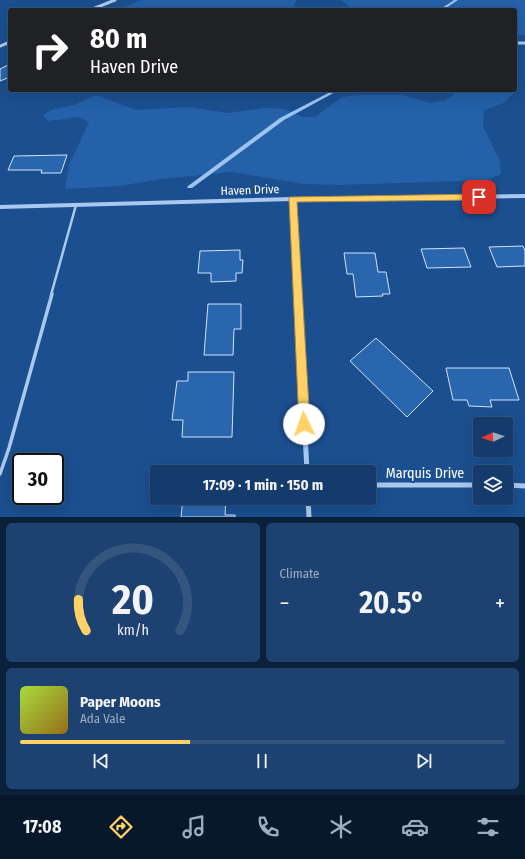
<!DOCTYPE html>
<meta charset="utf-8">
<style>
:root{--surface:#143b6b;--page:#1d4271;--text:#f1f3f6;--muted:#9dadc1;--line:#33557e;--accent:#ffd166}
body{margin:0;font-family:"Fira Sans Condensed",sans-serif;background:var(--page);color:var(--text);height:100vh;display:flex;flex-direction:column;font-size:15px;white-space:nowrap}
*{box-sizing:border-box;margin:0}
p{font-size:13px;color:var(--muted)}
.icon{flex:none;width:22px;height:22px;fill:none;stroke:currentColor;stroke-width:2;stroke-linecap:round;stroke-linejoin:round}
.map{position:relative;height:517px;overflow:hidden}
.side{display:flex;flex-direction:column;gap:6px;padding:6px;background:#0b203b;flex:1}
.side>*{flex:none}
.guide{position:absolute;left:8px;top:8px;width:509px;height:84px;border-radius:4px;box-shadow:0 4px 16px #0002,0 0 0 1px var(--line);background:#202124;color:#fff;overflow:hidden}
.needle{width:26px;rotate:267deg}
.fabs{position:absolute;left:473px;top:417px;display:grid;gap:8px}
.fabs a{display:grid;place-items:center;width:40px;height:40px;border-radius:4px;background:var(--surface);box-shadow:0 4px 16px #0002,0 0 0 1px var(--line);font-size:20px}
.speed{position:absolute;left:12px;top:453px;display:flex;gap:8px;font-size:20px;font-weight:700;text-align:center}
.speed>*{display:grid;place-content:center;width:52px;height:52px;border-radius:50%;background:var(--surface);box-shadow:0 4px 16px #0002,0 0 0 1px var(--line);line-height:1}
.speed .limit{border:2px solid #111;border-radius:6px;background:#fff;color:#111}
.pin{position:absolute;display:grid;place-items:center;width:34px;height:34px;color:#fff;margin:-17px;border-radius:8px;box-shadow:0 2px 6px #0006}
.me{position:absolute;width:44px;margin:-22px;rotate:357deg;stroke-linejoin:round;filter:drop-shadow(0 0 3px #0008)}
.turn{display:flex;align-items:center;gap:14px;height:84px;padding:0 16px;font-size:18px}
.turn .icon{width:52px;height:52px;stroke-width:2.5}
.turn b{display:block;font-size:28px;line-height:34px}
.big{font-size:30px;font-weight:700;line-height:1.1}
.side .widget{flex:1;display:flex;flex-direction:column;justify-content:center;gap:6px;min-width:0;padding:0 14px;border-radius:6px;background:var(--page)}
.side .dial{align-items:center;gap:0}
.dial svg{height:104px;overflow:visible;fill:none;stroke:var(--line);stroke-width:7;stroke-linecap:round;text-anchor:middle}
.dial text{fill:var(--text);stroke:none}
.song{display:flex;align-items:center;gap:12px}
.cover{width:48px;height:48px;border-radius:6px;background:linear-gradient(135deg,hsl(80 70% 55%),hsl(40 70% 35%))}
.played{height:4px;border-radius:2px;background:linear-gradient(90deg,var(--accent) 35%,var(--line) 35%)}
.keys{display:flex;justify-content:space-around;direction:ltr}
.heat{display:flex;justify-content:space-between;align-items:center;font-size:22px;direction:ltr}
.side .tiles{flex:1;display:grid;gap:6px;grid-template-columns:1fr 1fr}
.widget:last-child{grid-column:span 2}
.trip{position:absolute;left:150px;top:465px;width:226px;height:40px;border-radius:4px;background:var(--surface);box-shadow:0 4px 16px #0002,0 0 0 1px var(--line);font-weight:700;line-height:40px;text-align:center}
.tabs{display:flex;height:64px;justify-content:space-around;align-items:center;background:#08182b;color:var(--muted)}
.tabs .icon{width:28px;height:28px}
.tabs .selected{color:var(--accent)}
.tabs b{font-size:18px;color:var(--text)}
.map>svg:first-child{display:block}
.green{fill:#2461a8}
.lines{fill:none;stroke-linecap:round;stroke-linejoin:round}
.stream{fill:#9cc4f0;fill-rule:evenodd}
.building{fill:#2a66ad;stroke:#cfe3fa}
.service-far1{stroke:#a9c9ee;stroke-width:2.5}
.service{stroke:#a9c9ee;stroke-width:3.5}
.minor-far2{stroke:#a9c9ee;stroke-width:3}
.minor-far1{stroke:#a9c9ee;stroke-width:3.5}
.minor{stroke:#a9c9ee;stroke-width:5}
.tertiary{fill:#a9c9ee;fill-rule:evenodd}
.route{fill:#ffd166;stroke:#a68842}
.labels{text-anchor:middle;stroke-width:4;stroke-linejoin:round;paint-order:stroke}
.street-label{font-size:12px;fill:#fff;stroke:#1b4f8f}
.near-street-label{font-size:14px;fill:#fff;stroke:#1b4f8f}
</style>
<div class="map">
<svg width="525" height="517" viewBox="0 0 525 517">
<rect width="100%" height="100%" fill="#1b4f8f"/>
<path class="green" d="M 141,0 L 296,0 L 293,10 L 117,10 Z
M 341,0 L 525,0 L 525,35 L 515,35 L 515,10 L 354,10 Z
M 515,89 L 515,91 L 504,103 L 484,110 L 483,126 L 500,161 L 501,174 L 487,180 L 341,185 L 304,184 L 231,172 L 161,179 L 120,186 L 65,189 L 69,165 L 89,122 L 79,117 L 48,121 L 43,115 L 54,109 L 74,105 L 96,95 L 136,110 L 187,107 L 229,113 L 265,108 L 284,109 L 303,117 L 315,117 L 342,97 L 358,95 L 404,95 L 429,103 L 445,101 L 453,95 L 452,90 Z"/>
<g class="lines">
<path class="stream" d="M 454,0 L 458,0 L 443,10 L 439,10 Z
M 334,90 L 339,90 L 284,120 L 192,188 L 188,188 L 187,187 L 188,186 L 280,118 Z"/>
</g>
<path class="building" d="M 10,64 L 10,77 L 0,81 L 0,69 Z
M 67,155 L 61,173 L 41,173 L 42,170 L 8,170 L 14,156 Z
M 523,246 L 525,251 L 525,266 L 497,267 L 489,247 Z
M 464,248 L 471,267 L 427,268 L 421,249 Z
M 240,250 L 240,260 L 243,260 L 242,273 L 236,273 L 236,281 L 211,282 L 211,273 L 198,273 L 200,251 Z
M 344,253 L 375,253 L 378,272 L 386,272 L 390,294 L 382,294 L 383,296 L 356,297 L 353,274 L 347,274 Z
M 208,304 L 241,304 L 241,329 L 234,329 L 233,355 L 204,355 Z
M 376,338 L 433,391 L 407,417 L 350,361 Z
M 446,368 L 509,368 L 519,400 L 490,400 L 492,407 L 469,406 L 467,400 L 453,400 Z
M 188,372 L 234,372 L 232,437 L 182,437 L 183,420 L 172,420 L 177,381 L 188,381 Z
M 185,469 L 227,469 L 227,472 L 185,472 Z
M 183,498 L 226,498 L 225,515 L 235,515 L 235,517 L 181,517 Z"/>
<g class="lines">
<path class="service-far1" d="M 51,295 L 76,205"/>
<path class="service" d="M 0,474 L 9,448 L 52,294"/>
<path class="minor-far2" d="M 90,10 L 115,0
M 515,43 L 525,43
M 0,46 L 10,42"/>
<path class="minor-far1" d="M 293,199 L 298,295"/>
<path class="minor" d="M 298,294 L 307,472
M 369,485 L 480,485
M 506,485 L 525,486
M 308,498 L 309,517"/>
<path class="tertiary" d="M 525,194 L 525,198 L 293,201 L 0,209 L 0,205 L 293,197 Z"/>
</g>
<path class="route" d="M 479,194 L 483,197 L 479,200 L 297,202 L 310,424 L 308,428 L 304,430 L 300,428 L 299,424 L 289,199 L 290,197 Z"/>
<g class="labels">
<g class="street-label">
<text transform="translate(250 190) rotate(-2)" y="4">Haven Drive</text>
</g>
<g class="near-street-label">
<text x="425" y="478">Marquis Drive</text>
</g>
</g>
</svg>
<div class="fabs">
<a><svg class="needle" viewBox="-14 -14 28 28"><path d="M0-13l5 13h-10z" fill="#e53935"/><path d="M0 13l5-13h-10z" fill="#9dadc1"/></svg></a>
<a><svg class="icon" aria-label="layers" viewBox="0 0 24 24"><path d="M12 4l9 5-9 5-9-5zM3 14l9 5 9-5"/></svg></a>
</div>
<div class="speed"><div class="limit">30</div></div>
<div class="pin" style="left:479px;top:197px;background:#d93025"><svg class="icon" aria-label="arrive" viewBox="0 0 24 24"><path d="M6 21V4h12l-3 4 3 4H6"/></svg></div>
<svg class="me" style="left:304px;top:424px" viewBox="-20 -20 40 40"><circle r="19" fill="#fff"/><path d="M0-13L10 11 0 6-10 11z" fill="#ffd166"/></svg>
<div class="trip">17:09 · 1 min · 150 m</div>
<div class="guide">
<div class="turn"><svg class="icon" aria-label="right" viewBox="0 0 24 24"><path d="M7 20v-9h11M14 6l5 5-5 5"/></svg><div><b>80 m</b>Haven Drive</div></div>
</div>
</div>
<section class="side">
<div class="tiles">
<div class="widget dial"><svg viewBox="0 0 100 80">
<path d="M14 69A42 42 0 1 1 86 69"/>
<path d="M14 69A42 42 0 0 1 8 45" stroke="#ffd166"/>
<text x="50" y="56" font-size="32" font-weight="700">20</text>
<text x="50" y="72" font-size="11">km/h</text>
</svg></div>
<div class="widget"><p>Climate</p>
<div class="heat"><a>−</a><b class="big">20.5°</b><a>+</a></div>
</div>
<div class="widget">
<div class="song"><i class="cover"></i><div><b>Paper Moons</b><p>Ada Vale</p></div></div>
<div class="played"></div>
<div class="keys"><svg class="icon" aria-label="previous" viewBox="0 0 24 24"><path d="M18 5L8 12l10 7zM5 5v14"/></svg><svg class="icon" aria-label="pause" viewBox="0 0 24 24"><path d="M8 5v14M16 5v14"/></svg><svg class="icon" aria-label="next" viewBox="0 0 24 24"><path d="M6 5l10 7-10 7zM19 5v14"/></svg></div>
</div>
</div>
</section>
<nav class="tabs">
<b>17:08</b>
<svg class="icon selected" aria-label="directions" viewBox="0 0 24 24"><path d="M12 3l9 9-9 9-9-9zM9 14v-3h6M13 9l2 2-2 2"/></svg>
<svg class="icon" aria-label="music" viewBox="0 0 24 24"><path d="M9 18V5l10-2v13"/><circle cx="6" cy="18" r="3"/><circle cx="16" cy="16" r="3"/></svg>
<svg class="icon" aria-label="phone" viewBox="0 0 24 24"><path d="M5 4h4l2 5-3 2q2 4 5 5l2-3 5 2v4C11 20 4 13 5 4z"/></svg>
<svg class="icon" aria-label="climate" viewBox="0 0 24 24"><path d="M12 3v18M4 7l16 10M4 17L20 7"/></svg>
<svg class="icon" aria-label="car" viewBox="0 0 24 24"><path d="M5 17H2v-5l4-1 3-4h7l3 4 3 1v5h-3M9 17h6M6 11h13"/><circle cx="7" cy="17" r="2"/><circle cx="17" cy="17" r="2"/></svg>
<svg class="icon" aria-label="filters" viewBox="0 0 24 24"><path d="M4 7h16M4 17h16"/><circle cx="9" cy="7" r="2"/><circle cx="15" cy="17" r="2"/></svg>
</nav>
